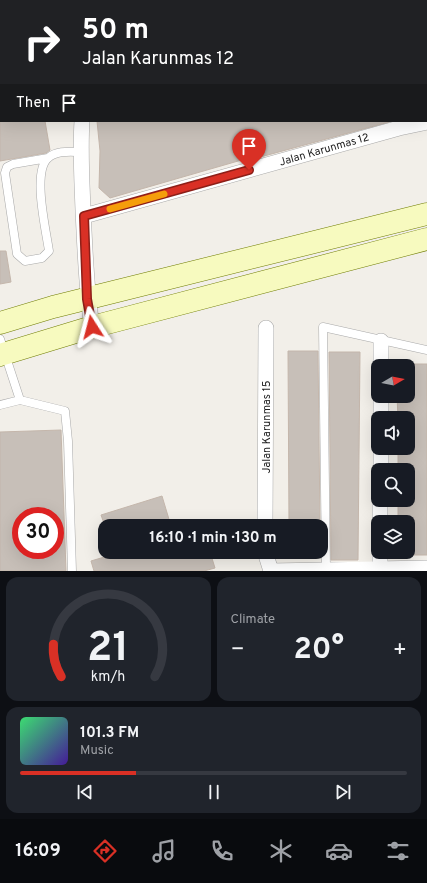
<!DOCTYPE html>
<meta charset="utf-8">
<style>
:root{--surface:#171b24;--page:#20242c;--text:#f1f3f6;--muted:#9ea1a6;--line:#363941;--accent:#d93025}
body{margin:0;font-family:Overpass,sans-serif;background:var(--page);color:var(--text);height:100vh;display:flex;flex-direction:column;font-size:15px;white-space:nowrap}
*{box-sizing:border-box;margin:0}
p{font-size:13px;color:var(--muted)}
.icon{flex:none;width:22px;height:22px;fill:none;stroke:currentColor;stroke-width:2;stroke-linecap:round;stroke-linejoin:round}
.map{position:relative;height:571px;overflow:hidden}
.panel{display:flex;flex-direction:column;gap:6px;padding:6px;background:#0d0f14;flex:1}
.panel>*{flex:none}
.top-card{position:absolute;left:0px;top:0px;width:427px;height:122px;box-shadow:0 4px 16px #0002;background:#202124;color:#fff;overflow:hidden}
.needle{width:26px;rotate:80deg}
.controls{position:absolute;left:371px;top:359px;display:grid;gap:8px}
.controls a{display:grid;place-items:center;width:44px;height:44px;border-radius:8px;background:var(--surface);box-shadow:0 4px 16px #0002;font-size:20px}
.speed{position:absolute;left:12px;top:507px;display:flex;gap:8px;font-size:20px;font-weight:700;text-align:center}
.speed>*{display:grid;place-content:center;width:52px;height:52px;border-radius:50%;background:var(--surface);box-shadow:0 4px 16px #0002;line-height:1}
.speed .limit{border:6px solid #d22;background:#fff;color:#111}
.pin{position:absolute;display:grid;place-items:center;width:34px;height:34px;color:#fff;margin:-41px -17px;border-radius:50% 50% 50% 0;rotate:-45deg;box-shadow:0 0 4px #0007}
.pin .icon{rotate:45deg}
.me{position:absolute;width:44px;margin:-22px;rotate:351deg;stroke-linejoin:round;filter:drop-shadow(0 0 3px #0008)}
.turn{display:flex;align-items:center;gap:14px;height:84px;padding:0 16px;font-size:18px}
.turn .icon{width:52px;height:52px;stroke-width:2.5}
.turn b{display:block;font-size:28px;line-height:34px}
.then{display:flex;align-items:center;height:38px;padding:0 16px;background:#0003;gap:8px;font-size:15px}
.big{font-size:30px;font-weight:700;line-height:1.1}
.panel .card{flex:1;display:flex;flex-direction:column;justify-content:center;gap:6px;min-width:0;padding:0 14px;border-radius:12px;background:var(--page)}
.panel .dial{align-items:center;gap:0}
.dial svg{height:104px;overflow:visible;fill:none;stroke:var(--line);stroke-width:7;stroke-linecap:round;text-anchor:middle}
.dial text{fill:var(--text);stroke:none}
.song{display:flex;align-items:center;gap:12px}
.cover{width:48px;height:48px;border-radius:6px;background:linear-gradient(135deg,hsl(140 70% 55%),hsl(260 70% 35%))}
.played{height:4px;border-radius:2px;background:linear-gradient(90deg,var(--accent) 30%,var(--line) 30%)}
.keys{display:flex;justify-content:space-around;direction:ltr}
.heat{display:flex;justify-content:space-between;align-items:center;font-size:22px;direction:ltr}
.panel .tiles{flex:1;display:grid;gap:6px;grid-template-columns:1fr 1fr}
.card:last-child{grid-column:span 2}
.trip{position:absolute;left:98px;top:519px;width:230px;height:40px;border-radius:12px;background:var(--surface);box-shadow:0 4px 16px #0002;font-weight:700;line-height:40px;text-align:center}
.tabs{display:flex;height:64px;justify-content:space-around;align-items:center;background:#090b0e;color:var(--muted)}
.tabs .icon{width:28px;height:28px}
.tabs .selected{color:var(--accent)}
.tabs b{font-size:18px;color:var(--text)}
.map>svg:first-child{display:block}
.forest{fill:#add19e}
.building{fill:#c7bfb8;stroke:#c4b6ab;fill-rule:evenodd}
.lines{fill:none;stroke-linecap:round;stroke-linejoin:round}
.lane-casing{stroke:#a9a9a9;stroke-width:9}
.street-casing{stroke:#a9a9a9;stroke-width:16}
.secondary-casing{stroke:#707d05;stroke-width:23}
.lane{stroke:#fff;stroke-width:8}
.street{stroke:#fff;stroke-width:15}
.secondary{stroke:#f7fabf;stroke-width:22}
.route-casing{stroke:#8d1f18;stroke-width:10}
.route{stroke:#d93025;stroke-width:7}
.slow{stroke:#f59e0b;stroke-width:7}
.labels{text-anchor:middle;stroke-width:4;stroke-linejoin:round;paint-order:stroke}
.street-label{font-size:11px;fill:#222;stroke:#fff}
</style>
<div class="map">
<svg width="427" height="571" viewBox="0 0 427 571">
<rect width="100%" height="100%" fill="#f2efe9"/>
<path class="forest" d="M 0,0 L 115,0 L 115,1 L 1,1 L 0,45 Z"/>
<path class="building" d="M 0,121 L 45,121 L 50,150 L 46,153 L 0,161 Z
M 97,121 L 389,121 L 389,122 L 253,159 L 252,157 L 110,198 L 99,188 L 100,151 Z
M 0,251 L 6,251 L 11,282 L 0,284 Z
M 288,351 L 318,351 L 320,526 L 289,526 Z
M 329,352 L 360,352 L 358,560 L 331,560 Z
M 408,364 L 427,364 L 427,555 L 408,555 L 408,522 L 398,522 L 398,500 L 408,500 L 408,470 L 398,470 L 398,448 L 408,448 L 408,418 L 398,418 L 397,396 L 408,396 Z
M 61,430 L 66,571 L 0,571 L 0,432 ZM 21,516 L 55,516 L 55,550 L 21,550 Z
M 162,496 L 171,526 L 105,526 L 101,515 Z
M 121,552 L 210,552 L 215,568 L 204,571 L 94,571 L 91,561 Z"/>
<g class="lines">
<defs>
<path id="lane" d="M 167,0 L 168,1
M 292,0 L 292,1
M 48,158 L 13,164 L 7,167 L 5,173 L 17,254 L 25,261 L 42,258 L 49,251 C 46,230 32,172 48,158 C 57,150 71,152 81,152
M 0,339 L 20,400
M 0,405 L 20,400 L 65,411 L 68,441 L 72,571
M 326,569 L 323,327 L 427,350"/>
<path id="street" d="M 232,0 L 232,1
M 356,0 L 356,1
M 400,1 L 403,0
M 82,121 C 80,151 82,181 83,210 C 85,249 86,288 92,327
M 84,216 L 399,128 L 427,122
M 381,366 L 381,341
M 381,418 L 381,396
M 381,470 L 381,448
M 380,522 L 380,500
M 265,526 L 266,328
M 265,552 L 271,571
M 380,568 L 380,552
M 271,571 L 427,568"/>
<path id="secondary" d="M 0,323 L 53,307 L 427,214
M 0,355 L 92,327 L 427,239"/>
</defs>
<use href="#lane" class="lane-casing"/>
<use href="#street" class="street-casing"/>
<use href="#secondary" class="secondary-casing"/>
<use href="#lane" class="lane"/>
<use href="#street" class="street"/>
<use href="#secondary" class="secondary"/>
</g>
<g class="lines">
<defs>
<path id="route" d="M 92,327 L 87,299 L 84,216 L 249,170"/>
</defs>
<use href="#route" class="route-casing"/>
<use href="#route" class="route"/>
<path class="slow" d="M 110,209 L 164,194"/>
</g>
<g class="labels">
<g class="street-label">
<text transform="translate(324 149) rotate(-16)" y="4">Jalan Karunmas 12</text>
<text transform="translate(266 427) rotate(-90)" y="4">Jalan Karunmas 15</text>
</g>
</g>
</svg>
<div class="controls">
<a><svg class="needle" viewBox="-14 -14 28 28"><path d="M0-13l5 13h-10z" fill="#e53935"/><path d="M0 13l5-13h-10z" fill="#9ea1a6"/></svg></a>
<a><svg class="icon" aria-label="sound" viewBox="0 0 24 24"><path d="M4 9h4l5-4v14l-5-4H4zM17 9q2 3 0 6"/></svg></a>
<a><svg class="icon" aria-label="search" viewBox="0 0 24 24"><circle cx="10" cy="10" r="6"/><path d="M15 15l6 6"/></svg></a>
<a><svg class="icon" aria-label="layers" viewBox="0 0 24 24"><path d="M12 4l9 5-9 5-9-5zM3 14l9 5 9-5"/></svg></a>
</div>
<div class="speed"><div class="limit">30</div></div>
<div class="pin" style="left:249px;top:170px;background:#d93025"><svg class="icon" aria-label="arrive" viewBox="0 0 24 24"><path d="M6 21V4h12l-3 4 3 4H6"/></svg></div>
<svg class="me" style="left:92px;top:327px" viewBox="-20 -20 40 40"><path d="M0-17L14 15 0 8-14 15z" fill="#d93025" stroke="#fff" stroke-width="4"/></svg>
<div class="trip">16:10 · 1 min · 130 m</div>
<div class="top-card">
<div class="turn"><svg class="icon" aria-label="right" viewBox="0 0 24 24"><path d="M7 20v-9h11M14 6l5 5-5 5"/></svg><div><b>50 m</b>Jalan Karunmas 12</div></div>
<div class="then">Then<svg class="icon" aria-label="arrive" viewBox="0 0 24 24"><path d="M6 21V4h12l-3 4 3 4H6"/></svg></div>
</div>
</div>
<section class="panel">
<div class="tiles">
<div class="card dial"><svg viewBox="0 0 100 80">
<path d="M14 69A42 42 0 1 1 86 69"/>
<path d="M14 69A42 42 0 0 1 8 44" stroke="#d93025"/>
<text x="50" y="56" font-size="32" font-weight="700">21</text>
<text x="50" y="72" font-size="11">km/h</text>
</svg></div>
<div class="card"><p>Climate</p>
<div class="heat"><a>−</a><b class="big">20°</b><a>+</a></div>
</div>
<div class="card">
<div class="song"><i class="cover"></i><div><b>101.3 FM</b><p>Music</p></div></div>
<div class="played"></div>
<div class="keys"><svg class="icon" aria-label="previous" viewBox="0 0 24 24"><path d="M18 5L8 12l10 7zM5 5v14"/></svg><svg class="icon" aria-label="pause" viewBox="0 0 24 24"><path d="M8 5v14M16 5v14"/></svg><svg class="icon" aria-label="next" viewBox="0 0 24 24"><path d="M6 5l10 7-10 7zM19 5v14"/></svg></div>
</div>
</div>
</section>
<nav class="tabs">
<b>16:09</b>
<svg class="icon selected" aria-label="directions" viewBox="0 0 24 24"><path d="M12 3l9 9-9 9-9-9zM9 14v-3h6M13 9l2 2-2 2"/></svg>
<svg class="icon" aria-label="music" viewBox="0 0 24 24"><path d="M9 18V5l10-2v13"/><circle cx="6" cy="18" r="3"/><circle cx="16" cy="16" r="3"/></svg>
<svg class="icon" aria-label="phone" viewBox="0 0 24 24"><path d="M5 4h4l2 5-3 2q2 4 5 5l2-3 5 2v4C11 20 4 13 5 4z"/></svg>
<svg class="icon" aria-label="climate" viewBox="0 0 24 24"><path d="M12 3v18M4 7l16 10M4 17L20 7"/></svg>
<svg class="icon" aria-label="car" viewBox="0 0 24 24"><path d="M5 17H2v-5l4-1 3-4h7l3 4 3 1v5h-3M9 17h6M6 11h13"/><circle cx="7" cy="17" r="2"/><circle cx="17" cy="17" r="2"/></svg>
<svg class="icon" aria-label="filters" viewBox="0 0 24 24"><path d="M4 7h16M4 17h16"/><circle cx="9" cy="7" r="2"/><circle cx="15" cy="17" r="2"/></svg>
</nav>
